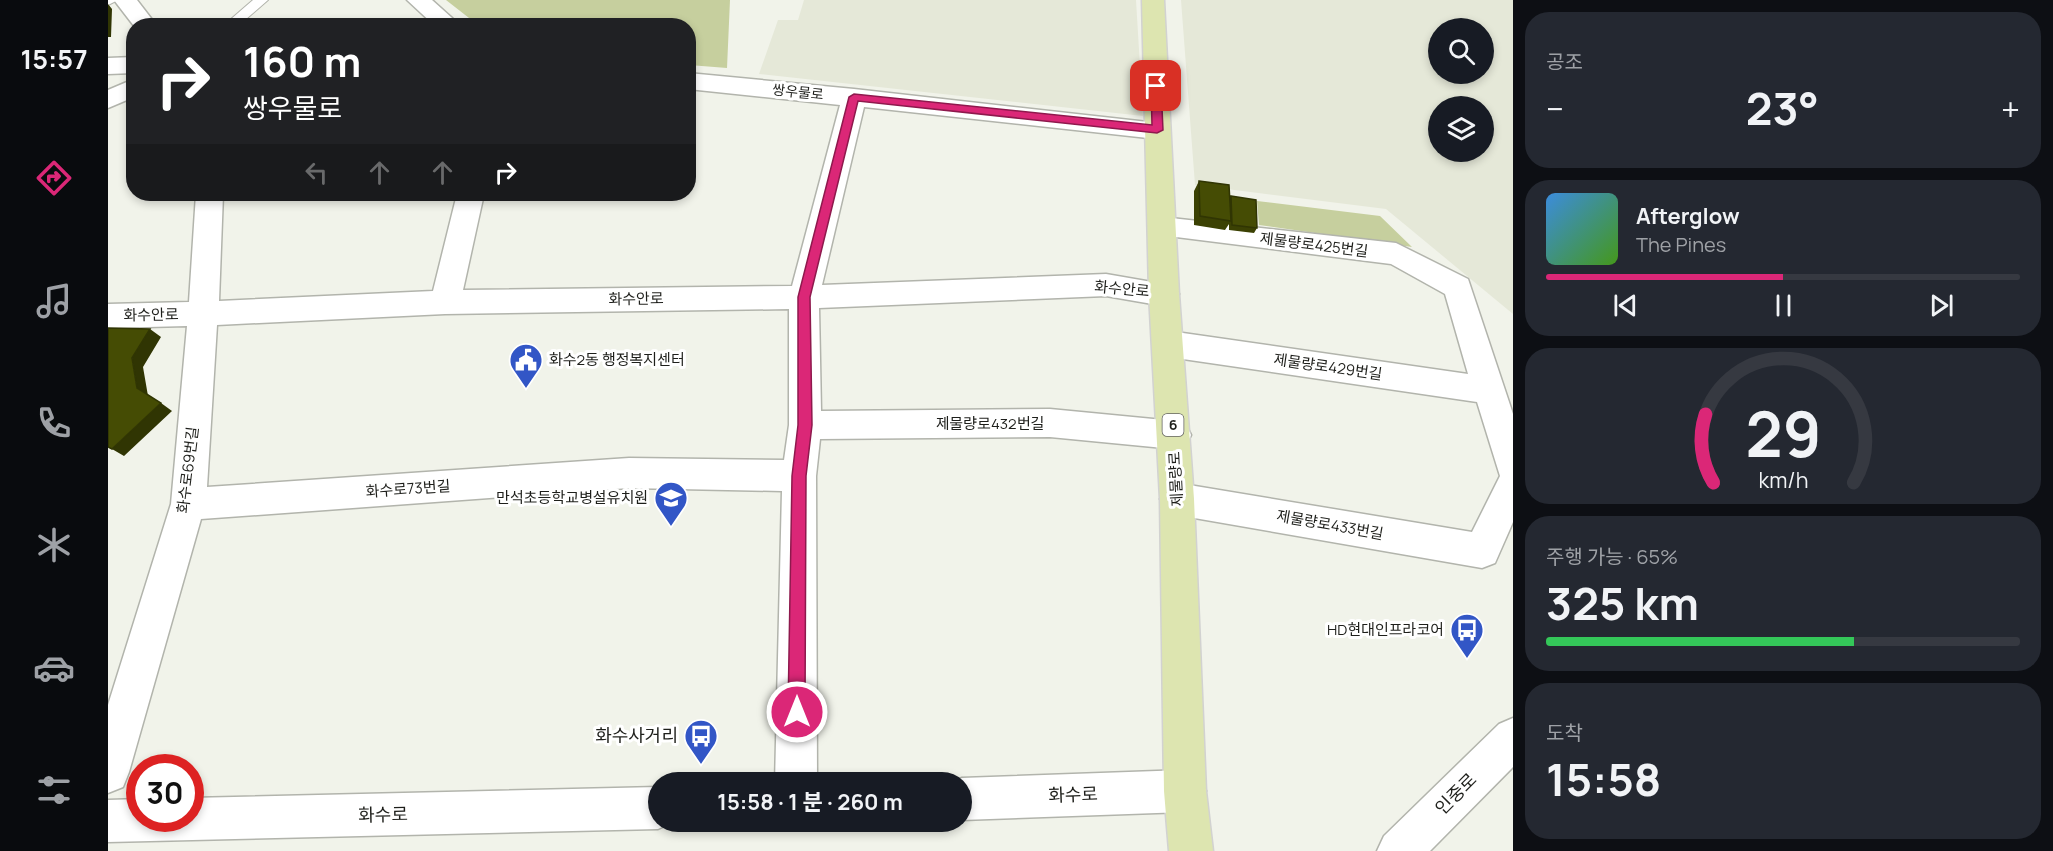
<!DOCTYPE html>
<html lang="ko">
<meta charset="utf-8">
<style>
:root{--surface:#171b24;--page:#242831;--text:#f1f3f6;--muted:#9ea1a6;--line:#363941;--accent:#db2777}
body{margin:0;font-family:Manrope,"Noto Sans KR",sans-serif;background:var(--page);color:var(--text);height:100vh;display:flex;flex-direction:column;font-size:22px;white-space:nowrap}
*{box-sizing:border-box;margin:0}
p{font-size:20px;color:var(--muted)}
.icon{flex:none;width:33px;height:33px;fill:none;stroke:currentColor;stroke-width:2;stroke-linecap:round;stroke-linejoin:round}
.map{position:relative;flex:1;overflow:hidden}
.side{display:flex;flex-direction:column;gap:12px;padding:12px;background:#0d0f14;width:540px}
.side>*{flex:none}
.top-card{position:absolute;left:18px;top:18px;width:570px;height:183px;border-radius:24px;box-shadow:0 3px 9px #0003;background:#202124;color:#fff;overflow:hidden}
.fabs{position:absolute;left:1320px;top:18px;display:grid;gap:12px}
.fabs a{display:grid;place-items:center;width:66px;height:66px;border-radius:50%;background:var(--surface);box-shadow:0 3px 9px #0003;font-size:30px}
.speed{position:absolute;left:18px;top:754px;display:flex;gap:12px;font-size:30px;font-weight:700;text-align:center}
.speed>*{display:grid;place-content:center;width:78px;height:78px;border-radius:50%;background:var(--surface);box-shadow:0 3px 9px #0003;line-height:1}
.speed .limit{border:9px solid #d22;background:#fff;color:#111}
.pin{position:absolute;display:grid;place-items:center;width:51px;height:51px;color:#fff;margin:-26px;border-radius:12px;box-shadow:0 3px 9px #0006}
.me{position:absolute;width:66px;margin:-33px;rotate:0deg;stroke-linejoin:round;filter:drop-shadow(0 0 4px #0008)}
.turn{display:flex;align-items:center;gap:21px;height:126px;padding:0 18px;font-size:27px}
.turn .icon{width:78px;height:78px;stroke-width:2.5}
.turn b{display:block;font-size:42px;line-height:51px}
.lanes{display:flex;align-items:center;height:57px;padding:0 18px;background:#0003;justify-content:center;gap:30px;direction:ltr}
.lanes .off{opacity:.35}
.big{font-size:45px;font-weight:700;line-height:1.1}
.side .tile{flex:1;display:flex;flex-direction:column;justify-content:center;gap:9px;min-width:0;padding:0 21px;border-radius:24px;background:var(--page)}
.side .dial{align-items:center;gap:0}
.dial svg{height:156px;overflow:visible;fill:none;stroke:var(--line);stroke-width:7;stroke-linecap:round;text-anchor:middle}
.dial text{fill:var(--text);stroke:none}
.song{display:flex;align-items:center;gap:18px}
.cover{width:72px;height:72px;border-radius:9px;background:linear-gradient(135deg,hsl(210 70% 55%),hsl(100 70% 35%))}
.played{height:6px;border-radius:3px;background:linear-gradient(90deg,var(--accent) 50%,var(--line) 50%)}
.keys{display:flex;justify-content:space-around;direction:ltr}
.heat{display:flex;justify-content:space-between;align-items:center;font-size:33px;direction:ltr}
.charge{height:9px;border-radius:4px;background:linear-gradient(90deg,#34c759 65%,var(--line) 0)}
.trip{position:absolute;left:540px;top:772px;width:324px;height:60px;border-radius:30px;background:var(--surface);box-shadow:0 3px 9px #0003;font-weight:700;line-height:60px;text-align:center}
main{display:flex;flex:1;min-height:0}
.dock{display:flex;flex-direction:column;width:108px;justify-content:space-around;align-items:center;background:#090b0e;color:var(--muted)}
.dock .icon{width:42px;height:42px}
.dock .on{color:var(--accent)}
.dock b{font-size:27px;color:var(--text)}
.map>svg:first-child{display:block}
.built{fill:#e5e8d8;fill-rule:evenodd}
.green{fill:#c6cf9e}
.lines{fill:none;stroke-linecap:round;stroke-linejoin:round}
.lane-casing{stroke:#b2b4ac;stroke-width:2}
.street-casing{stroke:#b2b4ac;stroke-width:3}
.secondary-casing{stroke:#b2b4ac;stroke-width:3}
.primary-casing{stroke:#d2d2d1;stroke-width:3}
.lane{fill:#fff;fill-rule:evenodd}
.street{fill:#fff;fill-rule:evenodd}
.secondary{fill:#fff;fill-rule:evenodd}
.primary{fill:#dde5b0;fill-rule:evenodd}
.wall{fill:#3b4103}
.shaded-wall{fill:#303503}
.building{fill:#454c04;stroke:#303503;stroke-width:1.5}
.route{fill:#db2777;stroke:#8e194d;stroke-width:1.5}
.labels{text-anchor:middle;stroke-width:6;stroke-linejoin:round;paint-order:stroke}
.far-street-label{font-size:14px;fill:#1e1f1b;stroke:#fff}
.shield{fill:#fff;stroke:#62625f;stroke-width:1.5}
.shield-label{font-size:14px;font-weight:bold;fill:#1e1f1b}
.street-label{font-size:15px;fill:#1e1f1b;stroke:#fff}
.poi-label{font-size:15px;fill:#1e1f1b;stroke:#fff;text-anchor:end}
.near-poi-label{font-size:18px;fill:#1e1f1b;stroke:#fff;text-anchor:end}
.near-street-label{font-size:18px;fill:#1e1f1b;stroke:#fff}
</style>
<main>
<nav class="dock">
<b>15:57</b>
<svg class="icon on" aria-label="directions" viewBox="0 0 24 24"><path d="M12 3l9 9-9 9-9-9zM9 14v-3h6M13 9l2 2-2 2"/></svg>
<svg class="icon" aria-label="music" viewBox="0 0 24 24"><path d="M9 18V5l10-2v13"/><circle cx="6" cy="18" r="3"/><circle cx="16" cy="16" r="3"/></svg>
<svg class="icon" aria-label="phone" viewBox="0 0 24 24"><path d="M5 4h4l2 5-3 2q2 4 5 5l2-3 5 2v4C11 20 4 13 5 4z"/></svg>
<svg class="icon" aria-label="climate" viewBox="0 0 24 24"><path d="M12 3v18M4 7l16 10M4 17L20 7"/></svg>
<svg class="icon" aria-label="car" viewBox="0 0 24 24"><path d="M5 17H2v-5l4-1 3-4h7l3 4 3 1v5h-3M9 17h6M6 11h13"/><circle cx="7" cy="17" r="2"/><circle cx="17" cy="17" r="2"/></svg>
<svg class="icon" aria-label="filters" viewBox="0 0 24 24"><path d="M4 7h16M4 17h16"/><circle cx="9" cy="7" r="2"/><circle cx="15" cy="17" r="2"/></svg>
</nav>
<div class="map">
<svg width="1405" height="851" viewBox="0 0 1405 851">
<rect width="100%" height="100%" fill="#f1f3ea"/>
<path class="built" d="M 696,0 L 1028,0 L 1035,116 L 651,74 L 670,20 L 690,20 Z
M 1073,0 L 1405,0 L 1405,314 L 1278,209 L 1087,185 ZM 1330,28 L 1376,28 L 1376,74 L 1330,74 ZM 1330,106 L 1376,106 L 1376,152 L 1330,152 Z"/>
<path class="green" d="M 338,0 L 622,0 L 619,68 L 581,65 L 580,26 L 370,25 Z
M 1149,201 L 1272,216 L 1304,247 L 1151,225 Z"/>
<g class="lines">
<defs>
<path id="lane" d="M 0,0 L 10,0 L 0,5 Z
M 145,0 L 160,0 L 130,26 L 115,26 Z"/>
<path id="street" d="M 6,0 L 29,0 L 49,26 L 26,26 Z
M 299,0 L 324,0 L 353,26 L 327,26 Z
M 26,57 L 26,73 L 0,74 L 0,58 Z
M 580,73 L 746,89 L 1058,124 L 1062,130 L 1058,136 L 1049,139 L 756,107 L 714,285 L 998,274 L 1067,286 L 1071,294 L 1067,302 L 1056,306 L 998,296 L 711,308 L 713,411 L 942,409 L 1066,421 L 1078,425 L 1083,435 L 1078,445 L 1066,449 L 942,437 L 712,439 L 708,476 L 709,783 L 667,783 L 674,491 L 521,488 L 93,519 L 21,772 L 15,787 L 0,793 L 0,705 L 63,504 L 79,326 L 0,328 L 0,304 L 81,302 L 88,194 L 115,194 L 111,301 L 325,291 L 349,194 L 376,194 L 355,290 L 684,286 L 732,105 L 580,89 ZM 681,309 L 681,425 L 676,460 L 521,458 L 99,487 L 109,325 L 337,314 Z
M 26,79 L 26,97 L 0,108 L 0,90 Z
M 1054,217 L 1288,243 L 1360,279 L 1405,414 L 1405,522 L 1387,563 L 1374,568 L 1069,515 L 1057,510 L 1052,499 L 1057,488 L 1069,483 L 1364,532 L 1392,476 L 1369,402 L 1061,357 L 1050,353 L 1046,344 L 1050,335 L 1061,331 L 1360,374 L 1337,294 L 1283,264 L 1044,234 L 1040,227 L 1044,220 Z"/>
<path id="secondary" d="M 1405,718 L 1405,767 L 1322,851 L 1269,851 L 1276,836 L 1391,724 Z
M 1077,770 L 1092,776 L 1098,791 L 1092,806 L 1077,812 L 854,820 L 854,783 L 841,783 L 854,778 Z
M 550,787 L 550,822 L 565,822 L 550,829 L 0,842 L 0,800 L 32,799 L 32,819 L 82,819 L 82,798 Z"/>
<path id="primary" d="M 1034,0 L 1056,0 L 1071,294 L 1086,499 L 1098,791 L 1105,851 L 1061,851 L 1056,791 L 1052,499 L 1041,294 Z"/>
</defs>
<use href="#lane" class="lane-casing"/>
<use href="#street" class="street-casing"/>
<use href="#secondary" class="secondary-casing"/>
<use href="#primary" class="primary-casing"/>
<use href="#lane" class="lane"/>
<use href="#street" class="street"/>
<use href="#secondary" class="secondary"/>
<use href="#primary" class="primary"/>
</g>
<path class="wall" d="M 1091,181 L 1121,199 L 1123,196 L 1149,228 L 1146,233 L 1121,230 L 1121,224 L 1117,230 L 1086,225 L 1086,191 Z"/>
<path class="shaded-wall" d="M 0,4 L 4,9 L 3,37 L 0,37 Z
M 42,329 L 53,337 L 35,367 L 40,396 L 29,388 L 24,358 Z
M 53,403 L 64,411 L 16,456 L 4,449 Z"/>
<path class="building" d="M 1091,181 L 1121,185 L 1123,221 L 1092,216 Z
M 1123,196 L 1148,200 L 1149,228 L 1124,225 Z
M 0,328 L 42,329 L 24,358 L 29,388 L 53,403 L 4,449 L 0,447 Z"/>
<path class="route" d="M 1048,83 L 1053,86 L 1055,130 L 1049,133 L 750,101 L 702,297 L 704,425 L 698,476 L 697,712 L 695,718 L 689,721 L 683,718 L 680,712 L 684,476 L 690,425 L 690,297 L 741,97 L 746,94 L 1044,125 L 1043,86 Z"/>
<defs>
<symbol id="civic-pin" viewBox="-11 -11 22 30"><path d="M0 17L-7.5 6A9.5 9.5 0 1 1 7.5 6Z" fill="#3256c6" stroke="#fff"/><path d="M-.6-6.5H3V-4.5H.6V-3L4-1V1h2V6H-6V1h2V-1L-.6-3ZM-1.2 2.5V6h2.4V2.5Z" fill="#fff"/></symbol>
<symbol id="school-pin" viewBox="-11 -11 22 30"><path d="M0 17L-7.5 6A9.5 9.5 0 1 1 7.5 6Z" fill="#3256c6" stroke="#fff"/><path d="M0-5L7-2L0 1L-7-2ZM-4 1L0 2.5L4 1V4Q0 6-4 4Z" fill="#fff"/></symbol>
<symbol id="bus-pin" viewBox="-11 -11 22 30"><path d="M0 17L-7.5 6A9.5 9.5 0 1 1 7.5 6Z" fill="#3256c6" stroke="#fff"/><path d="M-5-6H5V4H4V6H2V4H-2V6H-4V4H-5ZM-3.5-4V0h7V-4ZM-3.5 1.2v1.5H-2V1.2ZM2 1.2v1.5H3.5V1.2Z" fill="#fff"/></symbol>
</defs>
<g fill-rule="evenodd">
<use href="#civic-pin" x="399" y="341" width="38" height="52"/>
<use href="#school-pin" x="544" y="479" width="38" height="52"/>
<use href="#bus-pin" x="1340" y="611" width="38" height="52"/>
<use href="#bus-pin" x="574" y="717" width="38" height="52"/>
</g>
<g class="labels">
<g class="far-street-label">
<text transform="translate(690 92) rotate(6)" y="5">쌍우물로</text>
</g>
<rect class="shield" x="1054.5" y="414" width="21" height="22" rx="4.5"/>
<g class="shield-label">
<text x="1065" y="430">6</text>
</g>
<g class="street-label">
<text transform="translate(1206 245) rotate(7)" y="5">제물량로425번길</text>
<text transform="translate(1014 289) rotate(5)" y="5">화수안로</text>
<text transform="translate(528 299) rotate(-1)" y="5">화수안로</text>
<text transform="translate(43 315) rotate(-1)" y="5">화수안로</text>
<text transform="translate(1220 367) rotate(8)" y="5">제물량로429번길</text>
<text x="882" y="429">제물량로432번길</text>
<text transform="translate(80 470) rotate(-83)" y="5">화수로69번길</text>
<text transform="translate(1068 479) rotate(-93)" y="5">제물량로</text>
<text transform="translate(300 489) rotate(-4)" y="5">화수로73번길</text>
<text transform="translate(1222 525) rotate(10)" y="5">제물량로433번길</text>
</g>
<g class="poi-label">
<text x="441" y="365" text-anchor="start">화수2동 행정복지센터</text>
<text x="540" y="503">만석초등학교병설유치원</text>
<text x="1336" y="635">HD현대인프라코어</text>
</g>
<g class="near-poi-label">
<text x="570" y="742">화수사거리</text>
</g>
<g class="near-street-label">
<text transform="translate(1348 794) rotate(-45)" y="6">인중로</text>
<text transform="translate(965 795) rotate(-2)" y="6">화수로</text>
<text transform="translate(275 815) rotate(-1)" y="6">화수로</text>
</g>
</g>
</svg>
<div class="fabs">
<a><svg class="icon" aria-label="search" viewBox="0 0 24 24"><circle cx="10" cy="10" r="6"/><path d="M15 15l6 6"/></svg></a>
<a><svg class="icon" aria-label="layers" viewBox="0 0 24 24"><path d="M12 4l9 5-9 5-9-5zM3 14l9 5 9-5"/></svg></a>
</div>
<div class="speed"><div class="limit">30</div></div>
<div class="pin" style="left:1048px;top:86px;background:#d93025"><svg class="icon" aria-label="arrive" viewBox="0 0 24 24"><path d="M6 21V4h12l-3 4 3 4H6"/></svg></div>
<svg class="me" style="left:689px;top:712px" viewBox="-20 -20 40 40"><circle r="17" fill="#db2777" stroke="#fff" stroke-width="3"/><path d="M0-11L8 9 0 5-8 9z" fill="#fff"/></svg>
<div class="trip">15:58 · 1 분 · 260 m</div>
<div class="top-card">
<div class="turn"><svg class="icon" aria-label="right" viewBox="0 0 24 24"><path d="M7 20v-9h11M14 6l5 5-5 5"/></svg><div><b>160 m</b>쌍우물로</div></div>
<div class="lanes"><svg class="icon off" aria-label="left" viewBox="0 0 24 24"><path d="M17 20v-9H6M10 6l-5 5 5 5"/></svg><svg class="icon off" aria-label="ahead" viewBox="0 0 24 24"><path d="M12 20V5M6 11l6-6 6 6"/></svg><svg class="icon off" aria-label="ahead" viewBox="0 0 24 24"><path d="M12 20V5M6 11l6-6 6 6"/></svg><svg class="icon" aria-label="right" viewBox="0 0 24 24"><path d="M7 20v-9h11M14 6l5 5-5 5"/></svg></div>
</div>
</div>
<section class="side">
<div class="tile"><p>공조</p>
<div class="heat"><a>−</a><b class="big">23°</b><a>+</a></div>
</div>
<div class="tile">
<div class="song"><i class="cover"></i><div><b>Afterglow</b><p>The Pines</p></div></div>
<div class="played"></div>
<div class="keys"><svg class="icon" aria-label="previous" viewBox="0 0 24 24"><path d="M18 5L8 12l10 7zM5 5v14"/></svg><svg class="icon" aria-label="pause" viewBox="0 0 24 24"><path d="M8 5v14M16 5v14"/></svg><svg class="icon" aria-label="next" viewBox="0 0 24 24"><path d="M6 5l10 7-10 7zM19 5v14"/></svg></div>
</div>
<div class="tile dial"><svg viewBox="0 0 100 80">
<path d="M14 69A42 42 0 1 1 86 69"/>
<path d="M14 69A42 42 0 0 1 10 34" stroke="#db2777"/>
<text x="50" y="56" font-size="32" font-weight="700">29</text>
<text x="50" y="72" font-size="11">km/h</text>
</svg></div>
<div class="tile"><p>주행 가능 · 65%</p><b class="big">325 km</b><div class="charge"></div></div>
<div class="tile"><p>도착</p><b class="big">15:58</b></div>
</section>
</main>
